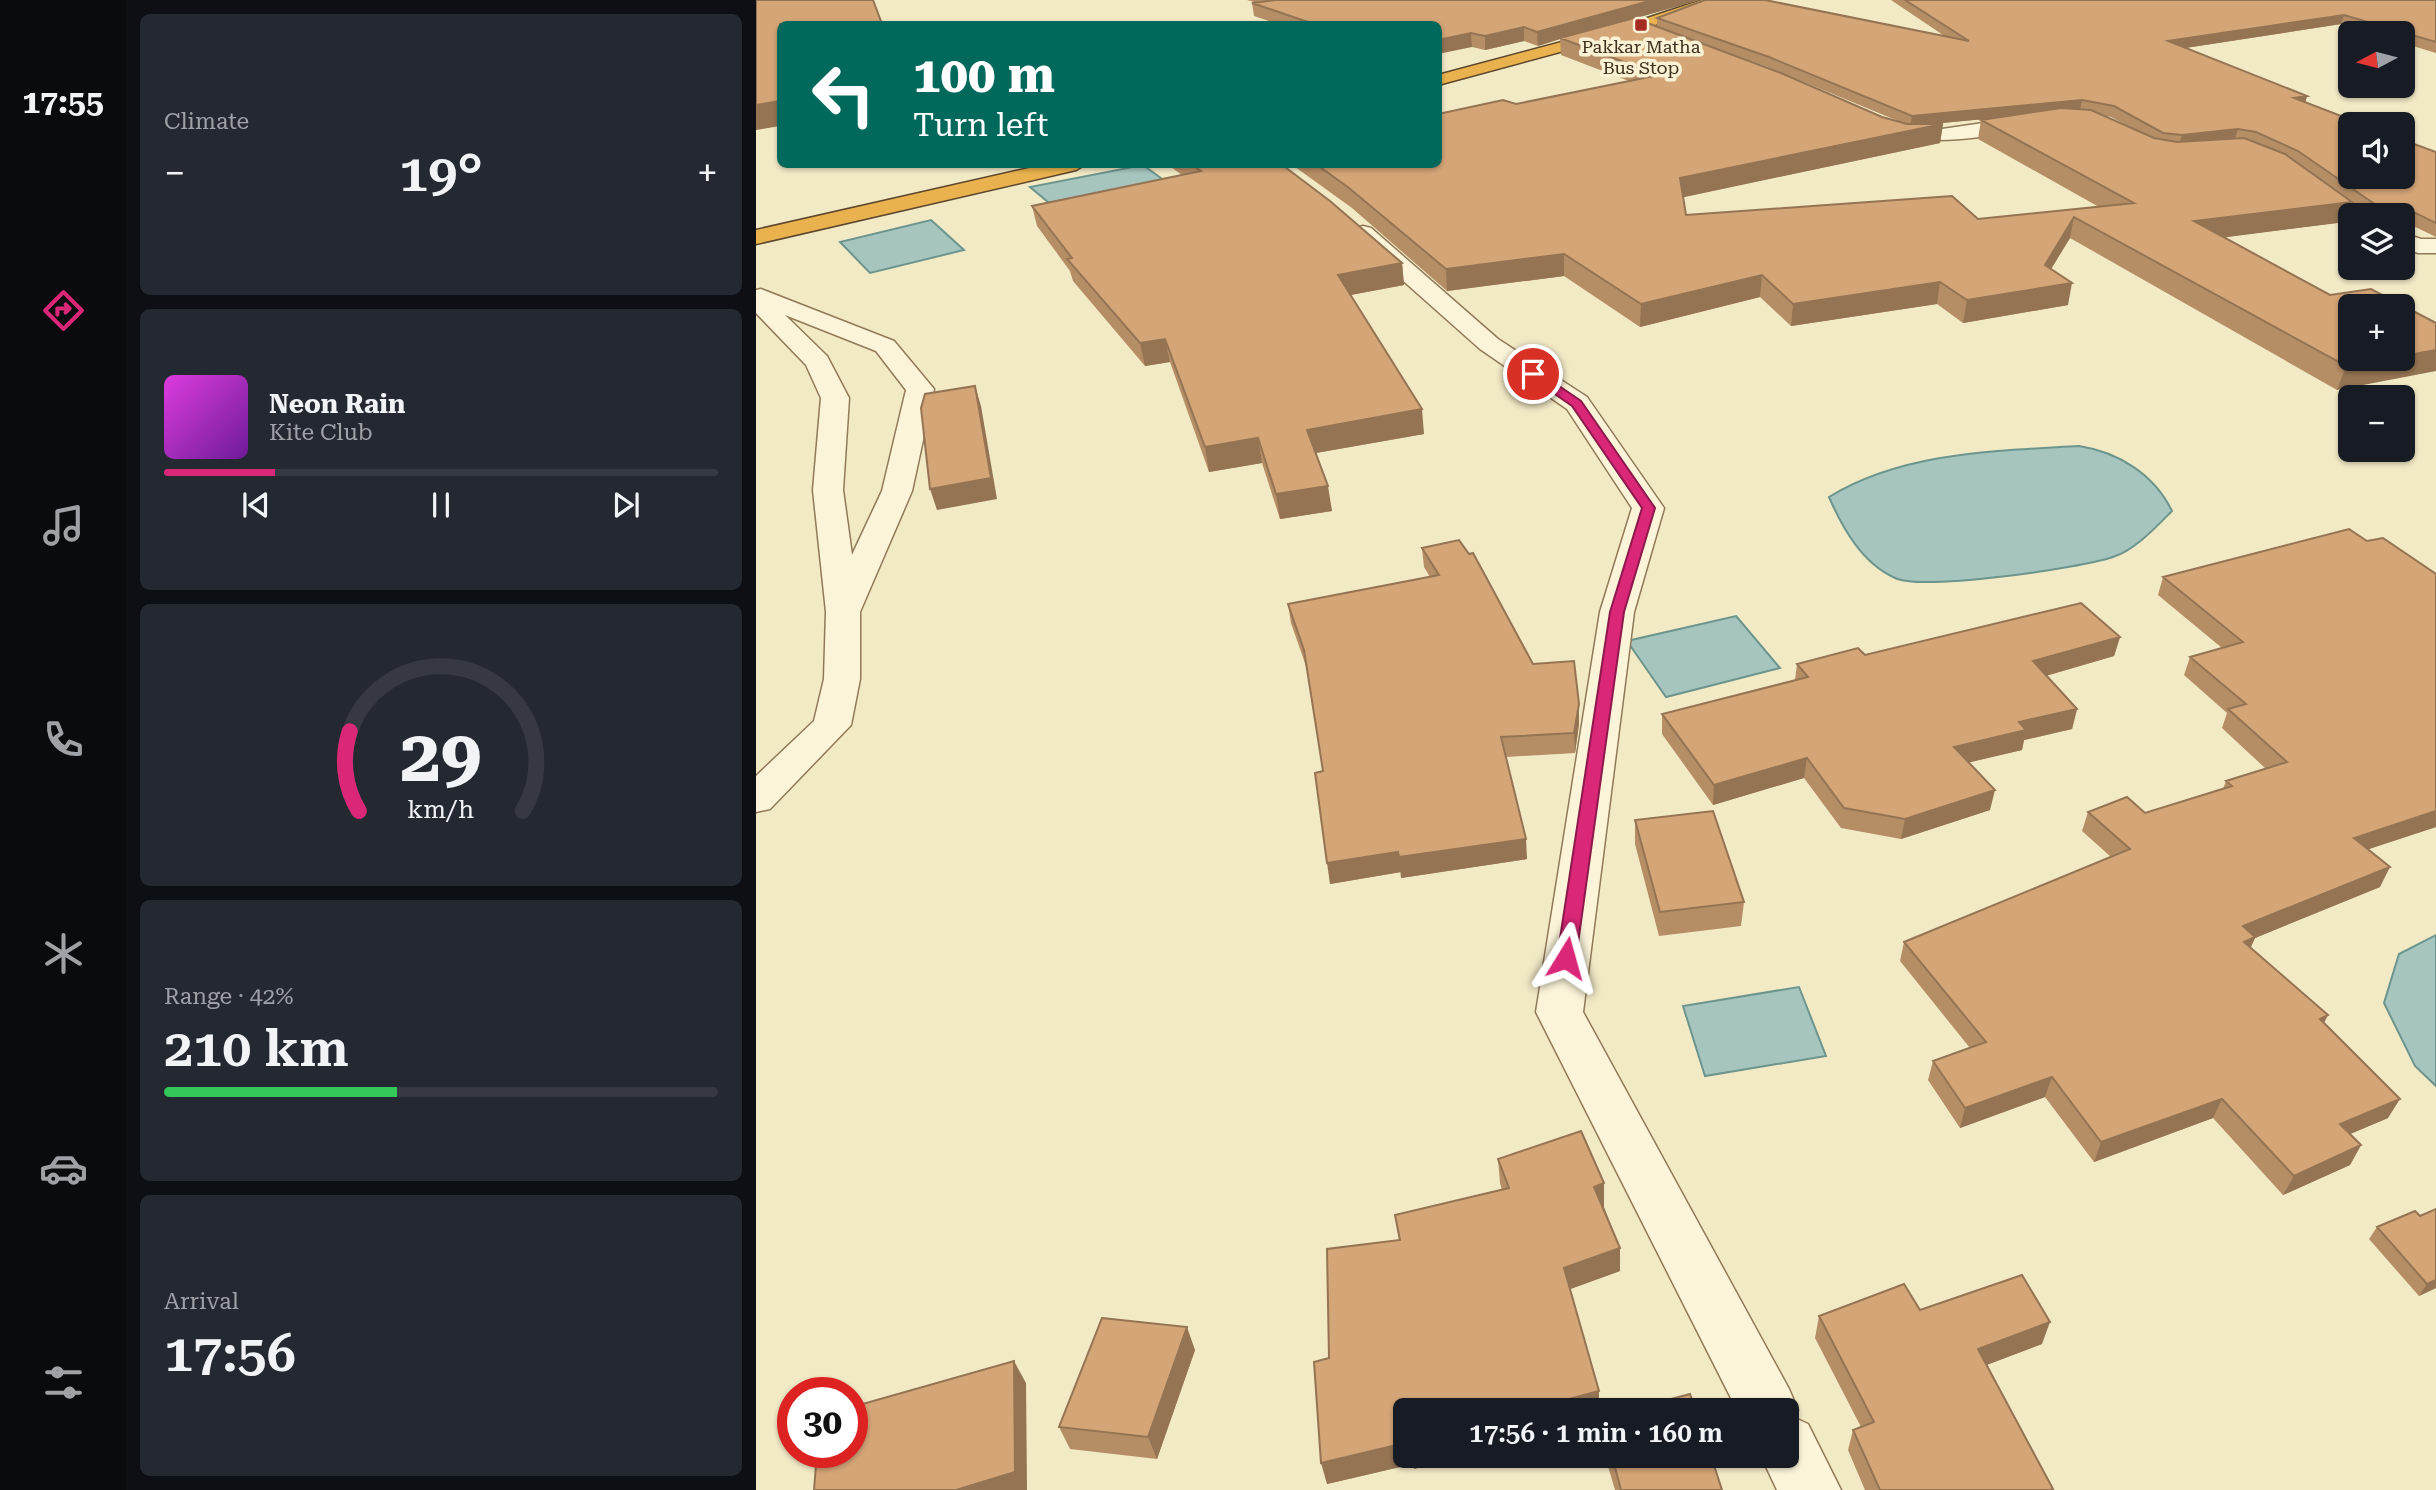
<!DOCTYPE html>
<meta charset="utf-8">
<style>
:root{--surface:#171b24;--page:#242831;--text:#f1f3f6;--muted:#9ea1a6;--line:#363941;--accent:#db2777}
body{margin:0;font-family:"Roboto Serif",serif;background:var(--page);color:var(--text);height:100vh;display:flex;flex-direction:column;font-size:26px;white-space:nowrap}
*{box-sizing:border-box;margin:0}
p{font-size:23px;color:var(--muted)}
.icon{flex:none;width:38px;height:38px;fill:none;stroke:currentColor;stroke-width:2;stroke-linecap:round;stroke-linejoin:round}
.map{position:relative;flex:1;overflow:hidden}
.side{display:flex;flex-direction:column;gap:14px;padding:14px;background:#0d0f14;width:630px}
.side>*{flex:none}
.hud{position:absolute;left:21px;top:21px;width:665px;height:147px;border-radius:10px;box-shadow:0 2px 5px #0004;background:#00695c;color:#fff;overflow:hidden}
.needle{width:46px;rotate:263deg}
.buttons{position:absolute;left:1582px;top:21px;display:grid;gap:14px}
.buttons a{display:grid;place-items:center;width:77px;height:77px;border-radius:10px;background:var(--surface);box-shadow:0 2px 5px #0004;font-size:35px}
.speed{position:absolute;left:21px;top:1377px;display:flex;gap:14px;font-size:35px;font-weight:700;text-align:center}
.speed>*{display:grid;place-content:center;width:91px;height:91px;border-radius:50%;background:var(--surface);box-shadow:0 2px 5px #0004;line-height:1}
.speed .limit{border:10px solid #d22;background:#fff;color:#111}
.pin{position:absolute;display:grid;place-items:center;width:60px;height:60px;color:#fff;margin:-30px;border:4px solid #fff;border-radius:50%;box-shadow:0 2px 7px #0007}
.me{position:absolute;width:77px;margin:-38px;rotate:8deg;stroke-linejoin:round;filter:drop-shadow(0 0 5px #0008)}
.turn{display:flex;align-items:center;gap:24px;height:147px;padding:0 21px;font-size:32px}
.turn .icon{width:91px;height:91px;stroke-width:2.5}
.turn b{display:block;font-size:49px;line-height:60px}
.big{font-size:52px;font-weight:600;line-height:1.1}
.side .card{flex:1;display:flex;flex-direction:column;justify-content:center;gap:10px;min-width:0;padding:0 24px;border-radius:10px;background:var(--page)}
.side .dial{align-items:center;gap:0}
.dial svg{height:182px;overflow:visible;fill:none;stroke:var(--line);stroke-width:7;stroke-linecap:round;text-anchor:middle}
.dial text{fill:var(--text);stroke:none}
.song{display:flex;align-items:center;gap:21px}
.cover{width:84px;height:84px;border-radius:10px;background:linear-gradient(135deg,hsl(300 70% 55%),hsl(280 70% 35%))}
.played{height:7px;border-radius:4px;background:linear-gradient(90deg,var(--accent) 20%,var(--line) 20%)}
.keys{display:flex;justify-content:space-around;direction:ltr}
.heat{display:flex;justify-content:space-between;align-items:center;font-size:38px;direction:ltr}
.charge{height:10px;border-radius:5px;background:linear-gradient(90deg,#34c759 42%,var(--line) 0)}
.trip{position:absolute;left:637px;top:1398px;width:406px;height:70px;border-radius:10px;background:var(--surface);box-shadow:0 2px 5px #0004;font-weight:600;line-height:70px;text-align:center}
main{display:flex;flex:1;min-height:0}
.dock{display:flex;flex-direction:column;width:126px;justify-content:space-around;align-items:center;background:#090b0e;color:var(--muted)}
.dock .icon{width:49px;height:49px}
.dock .current{color:var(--accent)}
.dock b{font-size:32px;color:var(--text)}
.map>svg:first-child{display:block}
.water{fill:#a7c5bf;stroke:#6c958e;stroke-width:2}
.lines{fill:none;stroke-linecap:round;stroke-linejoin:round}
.minor-casing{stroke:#907a58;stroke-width:3}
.highway-casing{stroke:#5d472d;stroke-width:3}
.minor{fill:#fcf4d9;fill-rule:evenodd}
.highway{fill:#e9b24e;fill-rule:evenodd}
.wall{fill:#b68e66;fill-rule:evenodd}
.shaded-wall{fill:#947453}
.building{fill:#d4a577;stroke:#947453;stroke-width:2}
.route{fill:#db2777;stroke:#8e194d;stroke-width:2}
.poi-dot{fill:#a52c22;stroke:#f9f2d5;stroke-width:2.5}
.labels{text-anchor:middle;stroke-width:7;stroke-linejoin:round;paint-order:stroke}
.far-poi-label{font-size:18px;fill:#3e301e;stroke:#f9f2d5}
</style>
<main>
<nav class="dock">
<b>17:55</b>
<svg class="icon current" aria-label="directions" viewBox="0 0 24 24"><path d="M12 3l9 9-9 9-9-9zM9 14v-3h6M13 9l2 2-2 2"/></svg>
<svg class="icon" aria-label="music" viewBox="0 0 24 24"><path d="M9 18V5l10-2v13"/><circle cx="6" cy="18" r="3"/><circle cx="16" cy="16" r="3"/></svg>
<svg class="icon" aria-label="phone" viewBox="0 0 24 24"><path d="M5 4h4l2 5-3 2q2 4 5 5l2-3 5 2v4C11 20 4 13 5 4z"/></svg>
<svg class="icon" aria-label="climate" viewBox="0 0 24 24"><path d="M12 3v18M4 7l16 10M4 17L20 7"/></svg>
<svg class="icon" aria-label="car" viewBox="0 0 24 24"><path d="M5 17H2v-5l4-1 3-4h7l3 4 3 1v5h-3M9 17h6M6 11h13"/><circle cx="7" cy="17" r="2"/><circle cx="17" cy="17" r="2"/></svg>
<svg class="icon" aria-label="filters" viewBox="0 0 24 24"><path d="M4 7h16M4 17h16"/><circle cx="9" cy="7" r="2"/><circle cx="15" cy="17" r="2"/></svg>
</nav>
<section class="side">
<div class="card"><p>Climate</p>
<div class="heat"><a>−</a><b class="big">19°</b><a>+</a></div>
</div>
<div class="card">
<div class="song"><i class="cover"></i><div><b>Neon Rain</b><p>Kite Club</p></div></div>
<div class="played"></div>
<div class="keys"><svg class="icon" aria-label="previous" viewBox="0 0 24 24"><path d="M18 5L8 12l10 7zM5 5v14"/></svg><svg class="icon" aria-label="pause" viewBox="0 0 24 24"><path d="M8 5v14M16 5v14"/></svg><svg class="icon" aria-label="next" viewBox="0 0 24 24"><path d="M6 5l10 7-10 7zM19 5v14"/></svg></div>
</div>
<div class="card dial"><svg viewBox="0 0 100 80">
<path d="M14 69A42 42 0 1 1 86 69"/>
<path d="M14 69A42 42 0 0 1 10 34" stroke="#db2777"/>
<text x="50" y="56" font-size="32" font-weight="700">29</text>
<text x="50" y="72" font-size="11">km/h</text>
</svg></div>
<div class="card"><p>Range · 42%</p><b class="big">210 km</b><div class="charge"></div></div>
<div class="card"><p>Arrival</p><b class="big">17:56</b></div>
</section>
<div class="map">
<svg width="1680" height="1490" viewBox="0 0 1680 1490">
<rect width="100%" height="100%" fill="#f2e9c5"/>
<path class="water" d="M 387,165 L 420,189 L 305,213 L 274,187 Z
M 175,220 L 208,250 L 114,273 L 84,242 Z
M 1323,446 C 1362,452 1398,474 1416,511 C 1400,527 1379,550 1357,557 C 1325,568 1167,591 1139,578 C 1106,563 1087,529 1073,497 C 1147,452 1238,451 1323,446 Z
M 980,616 L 1024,668 L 910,697 L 871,641 Z
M 1680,935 L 1680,1086 L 1659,1066 L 1628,1003 L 1643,954 Z
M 1043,987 L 1070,1056 L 949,1076 L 927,1006 Z"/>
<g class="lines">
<defs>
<path id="minor" d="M 1275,116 L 1284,122 L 1282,126 C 1232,138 1177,146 1127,134 L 1124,130 L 1134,124 L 1186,129 Z
M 1549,175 L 1556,177 L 1610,215 L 1594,215 L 1594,220 L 1591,220 L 1542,185 L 1539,181 L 1542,177 Z
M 607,226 L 615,228 L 742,339 L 831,397 L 908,508 L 878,612 L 827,1012 L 1033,1389 L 1042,1410 L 1039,1418 L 1052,1424 L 1085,1490 L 1021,1490 L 1005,1456 L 1031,1456 L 1031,1410 L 981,1410 L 780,1012 L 844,612 L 876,508 L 811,409 L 724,349 L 599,238 L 596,233 L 599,228 Z
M 1647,233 L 1665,239 L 1680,239 L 1680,253 L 1662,253 L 1647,248 Z
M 5,289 L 138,341 L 178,389 L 156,491 L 104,612 L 104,679 L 95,725 L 14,809 L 0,812 L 0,776 L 58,721 L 68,679 L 70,612 L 57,490 L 65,398 L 50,365 L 0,313 L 0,290 ZM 29,315 L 120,351 L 150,390 L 126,491 L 96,555 L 87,490 L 93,398 L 71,356 Z"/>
<path id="highway" d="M 946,0 L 968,0 L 885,30 L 682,85 L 682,75 L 873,24 Z
M 291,164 L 330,164 L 320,170 L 0,244 L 0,230 Z"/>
</defs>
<use href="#minor" class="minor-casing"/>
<use href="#highway" class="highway-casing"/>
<use href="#minor" class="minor"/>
<use href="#highway" class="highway"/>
</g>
<path class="wall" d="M 491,0 L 944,0 L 878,18 L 901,27 L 901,18 L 1190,37 L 1135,0 L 1680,0 L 1680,53 L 1647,43 L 1647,33 L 1615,33 L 1585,24 L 1429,48 L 1551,96 L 1549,103 L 1680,152 L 1680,237 L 1647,221 L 1647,215 L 1597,215 L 1601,206 L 1596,203 L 1589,222 L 1468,237 L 1574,295 L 1680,323 L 1581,390 L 1314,238 L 1295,269 L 1312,305 L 1207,323 L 1181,304 L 1035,326 L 1004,297 L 884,327 L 808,276 L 691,291 L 596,208 L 535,164 L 682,164 L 760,104 L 873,81 L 805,55 L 804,39 L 782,46 L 768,41 L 729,50 L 716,47 L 682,24 L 522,24 L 498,16 L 496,3 L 498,2 ZM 907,29 L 1012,67 L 1142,121 L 1126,117 ZM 1345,115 L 1355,117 L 1383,132 ZM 1229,119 L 1225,120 L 1222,139 L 1343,207 L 1222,219 L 930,215 L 927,197 L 1184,143 L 1187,124 L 1176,124 Z
M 414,164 L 525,164 L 646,263 L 648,285 L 594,295 L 668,434 L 560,453 L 576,511 L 524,519 L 506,463 L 453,472 L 414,362 L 389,366 L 317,281 L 314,271 L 281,226 L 276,206 L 426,175 L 415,167 Z
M 1593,529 L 1680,827 L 1612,849 L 1624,887 L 1499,938 L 1494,948 L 1568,1023 L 1632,1118 L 1594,1134 L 1605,1145 L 1594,1165 L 1527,1195 L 1457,1118 L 1338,1162 L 1289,1097 L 1204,1128 L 1172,1080 L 1177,1061 L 1214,1048 L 1144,961 L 1148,942 L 1355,857 L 1326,831 L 1332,812 L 1389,813 L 1467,789 L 1470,781 L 1510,769 L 1466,728 L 1471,713 L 1428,675 L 1434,657 L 1466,648 L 1402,595 L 1407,577 Z
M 666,548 L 777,664 L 823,724 L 819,753 L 750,757 L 771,859 L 645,878 L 645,872 L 574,884 L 567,771 L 551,669 L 535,623 L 532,604 L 674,577 L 668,567 Z
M 1364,637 L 1358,656 L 1290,676 L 1321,709 L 1316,729 L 1268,740 L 1266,750 L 1213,762 L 1234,810 L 1145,839 L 1085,828 L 1048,778 L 957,805 L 906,734 L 906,714 L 1039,680 L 1041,664 L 1109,655 Z
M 879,820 L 988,902 L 985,926 L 903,936 L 879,844 Z
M 742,1159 L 848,1207 L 864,1248 L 864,1271 L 814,1289 L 649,1456 L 703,1456 L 658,1469 L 657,1464 L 571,1484 L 573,1358 L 643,1240 L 639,1215 L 746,1190 L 744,1183 Z
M 1664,1216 L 1680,1288 L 1663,1296 L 1613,1239 L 1621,1227 Z
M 1164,1310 L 1286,1344 L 1230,1365 L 1297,1490 L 1109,1490 L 1092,1450 L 1097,1430 L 1105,1427 L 1059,1338 L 1063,1316 Z
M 439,1350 L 401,1459 L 314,1449 L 303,1427 Z
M 849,1456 L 955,1456 L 966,1490 L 859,1490 Z"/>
<path class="shaded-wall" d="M 897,0 L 944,0 L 807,39 L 804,38 L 804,39 L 782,46 L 781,32 Z
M 1588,15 L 1585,24 L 1410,51 L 1412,41 Z
M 768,27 L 768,41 L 729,50 L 729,36 Z
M 715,33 L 716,47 L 682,54 L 682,40 Z
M 1551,96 L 1548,107 L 1538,98 Z
M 1326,100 L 1324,110 L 1154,126 L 1156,116 Z
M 24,101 L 24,126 L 0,130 L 0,105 Z
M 1187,124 L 1184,143 L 924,198 L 924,178 Z
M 1482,129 L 1479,139 L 1423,145 L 1426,135 Z
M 1596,202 L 1589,222 L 1433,242 L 1438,221 Z
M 1641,204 L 1637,215 L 1598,215 L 1600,209 Z
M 1318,217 L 1314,238 L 1284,287 L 1289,265 Z
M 808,254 L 808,276 L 691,291 L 690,269 Z
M 646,263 L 648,285 L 584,297 L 582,275 Z
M 1006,275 L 1004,297 L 884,327 L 885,304 Z
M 1184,282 L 1181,304 L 1035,326 L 1037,304 Z
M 1316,283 L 1312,305 L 1207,323 L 1211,300 Z
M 409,339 L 414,362 L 389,366 L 384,343 Z
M 1680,350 L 1680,371 L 1581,390 L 1590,366 L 1630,359 L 1647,359 L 1647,356 Z
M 219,386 L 225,406 L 241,499 L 181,510 L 174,489 Z
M 666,409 L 668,434 L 554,454 L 551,430 Z
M 502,438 L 506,463 L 453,472 L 449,447 Z
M 572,486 L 576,511 L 524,519 L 520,494 Z
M 1364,637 L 1358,656 L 1272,681 L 1277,661 Z
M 823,704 L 823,724 L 819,753 L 818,733 Z
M 1321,709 L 1316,729 L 1268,740 L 1266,750 L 1194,767 L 1198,747 L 1263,722 Z
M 1051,758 L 1048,778 L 957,805 L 958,785 Z
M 1239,790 L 1234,810 L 1145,839 L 1149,819 Z
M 1680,811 L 1680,827 L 1589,857 L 1598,838 Z
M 770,839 L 771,859 L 645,878 L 643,857 Z
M 642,852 L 645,872 L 574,884 L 571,863 Z
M 1634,867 L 1624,887 L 1499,938 L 1491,956 L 1479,962 L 1487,926 Z
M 1572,1015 L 1562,1035 L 1564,1019 Z
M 1296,1077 L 1289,1097 L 1204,1128 L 1209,1108 Z
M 1466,1099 L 1457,1118 L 1338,1162 L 1345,1142 Z
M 1644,1099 L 1632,1118 L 1573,1143 L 1584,1124 Z
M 1605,1145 L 1594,1165 L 1527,1195 L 1538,1176 Z
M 848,1183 L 848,1207 L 838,1210 L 838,1187 Z
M 864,1248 L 864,1271 L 809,1291 L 808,1268 Z
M 1680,1280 L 1680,1288 L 1663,1296 L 1671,1284 Z
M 1294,1322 L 1286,1344 L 1215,1371 L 1222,1349 Z
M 431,1327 L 439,1350 L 401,1459 L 392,1437 Z
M 258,1361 L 270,1383 L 271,1490 L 200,1490 Z
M 843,1391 L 843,1410 L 772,1410 Z
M 649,1443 L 649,1456 L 703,1456 L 658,1469 L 657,1464 L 571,1484 L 565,1463 Z"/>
<path class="building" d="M 0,0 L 117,0 L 126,24 L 24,24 L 24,101 L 0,105 Z
M 519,0 L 897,0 L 781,32 L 768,27 L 729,36 L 715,33 L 682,40 L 682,24 L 558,24 L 496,3 Z
M 949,0 L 1009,0 L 1213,41 L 1149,0 L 1680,0 L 1680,42 L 1588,15 L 1412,41 L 1551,96 L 1538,98 L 1606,124 L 1594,124 L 1594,177 L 1647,177 L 1647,140 L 1680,152 L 1680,223 L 1641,204 L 1600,209 L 1601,206 L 1617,203 L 1542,151 L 1500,132 L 1482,129 L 1426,135 L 1407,133 L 1358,106 L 1326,100 L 1156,116 L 1013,57 L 901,18 Z
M 878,18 L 1025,73 L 1126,117 L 1151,124 L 1187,124 L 924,178 L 930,215 L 1196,196 L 1222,219 L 1378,203 L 1225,120 L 1305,108 L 1335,110 L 1398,138 L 1421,142 L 1488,138 L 1529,154 L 1596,202 L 1438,221 L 1574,295 L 1615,289 L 1680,323 L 1680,350 L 1647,356 L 1647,306 L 1594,306 L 1594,359 L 1630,359 L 1590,366 L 1318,217 L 1289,265 L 1316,283 L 1211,300 L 1184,282 L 1037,304 L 1006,275 L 885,304 L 808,254 L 690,269 L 593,188 L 560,164 L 682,164 L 682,114 L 747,100 L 760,104 L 903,75 L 804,38 Z
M 435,164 L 525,164 L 574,201 L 646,263 L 582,275 L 666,409 L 551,430 L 572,486 L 520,494 L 502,438 L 449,447 L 409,339 L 384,343 L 311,259 L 316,258 L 276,206 L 445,171 Z
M 219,386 L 235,478 L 174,489 L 165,408 L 169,394 Z
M 1593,529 L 1611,541 L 1627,538 L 1680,574 L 1680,811 L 1598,838 L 1634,867 L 1487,926 L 1499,937 L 1488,942 L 1572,1015 L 1564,1019 L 1644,1099 L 1584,1124 L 1605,1145 L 1538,1176 L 1466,1099 L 1345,1142 L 1296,1077 L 1209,1108 L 1177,1061 L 1230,1042 L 1148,942 L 1374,849 L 1332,812 L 1371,797 L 1389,813 L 1476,786 L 1470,781 L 1531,762 L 1472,709 L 1490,704 L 1434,657 L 1487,642 L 1407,577 Z
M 703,540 L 713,554 L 717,553 L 777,664 L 818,661 L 823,704 L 818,733 L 745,737 L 770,839 L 643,857 L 642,852 L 571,863 L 559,773 L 567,771 L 548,650 L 532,604 L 683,575 L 666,548 Z
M 1325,603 L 1364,637 L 1277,661 L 1321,709 L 1263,722 L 1270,730 L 1198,747 L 1239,790 L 1149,819 L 1088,808 L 1051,758 L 958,785 L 906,714 L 1052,677 L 1041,664 L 1102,648 L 1109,655 Z
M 957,811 L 988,902 L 904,912 L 879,820 Z
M 825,1131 L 848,1183 L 838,1187 L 864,1248 L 808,1268 L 843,1391 L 772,1410 L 649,1410 L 649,1443 L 565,1463 L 558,1362 L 573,1358 L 571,1249 L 644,1240 L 639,1215 L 753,1188 L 742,1159 Z
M 1680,1209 L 1680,1280 L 1671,1284 L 1621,1227 L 1659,1211 L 1664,1216 Z
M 1266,1275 L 1294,1322 L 1222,1349 L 1297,1489 L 1294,1490 L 1124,1490 L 1097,1430 L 1118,1422 L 1063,1316 L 1148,1284 L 1164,1310 Z
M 346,1318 L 431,1327 L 392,1437 L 303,1427 Z
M 258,1361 L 259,1472 L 200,1490 L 58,1490 L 61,1452 L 96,1452 L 96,1407 Z
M 934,1394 L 940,1410 L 874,1410 Z
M 856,1456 L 955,1456 L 966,1490 L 865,1490 Z"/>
<path class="route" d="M 773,371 L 781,371 L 825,401 L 899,508 L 868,612 L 820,958 L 810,965 L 801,958 L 854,612 L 886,508 L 816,406 L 773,376 Z"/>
<rect class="poi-dot" x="878" y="18" width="14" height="14" rx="3.5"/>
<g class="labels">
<g class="far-poi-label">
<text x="885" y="53">Pakkar Matha<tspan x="885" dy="21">Bus Stop</tspan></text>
</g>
</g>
</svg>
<div class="buttons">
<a><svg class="needle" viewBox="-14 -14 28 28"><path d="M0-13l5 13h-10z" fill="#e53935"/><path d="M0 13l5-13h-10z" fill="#9ea1a6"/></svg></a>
<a><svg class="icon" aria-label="sound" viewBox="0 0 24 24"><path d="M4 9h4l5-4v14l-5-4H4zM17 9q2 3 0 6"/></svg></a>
<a><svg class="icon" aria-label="layers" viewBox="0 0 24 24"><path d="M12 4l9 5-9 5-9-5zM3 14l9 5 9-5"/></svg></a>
<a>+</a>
<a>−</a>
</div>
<div class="speed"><div class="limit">30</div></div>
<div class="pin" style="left:777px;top:374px;background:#d93025"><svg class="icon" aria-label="arrive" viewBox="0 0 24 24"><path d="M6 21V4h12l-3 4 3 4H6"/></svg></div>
<svg class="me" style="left:810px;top:958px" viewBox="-20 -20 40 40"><path d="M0-17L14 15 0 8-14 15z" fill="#db2777" stroke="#fff" stroke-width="4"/></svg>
<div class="trip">17:56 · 1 min · 160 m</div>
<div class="hud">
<div class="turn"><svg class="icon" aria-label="left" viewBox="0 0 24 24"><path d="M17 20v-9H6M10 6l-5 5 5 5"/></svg><div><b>100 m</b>Turn left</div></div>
</div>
</div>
</main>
